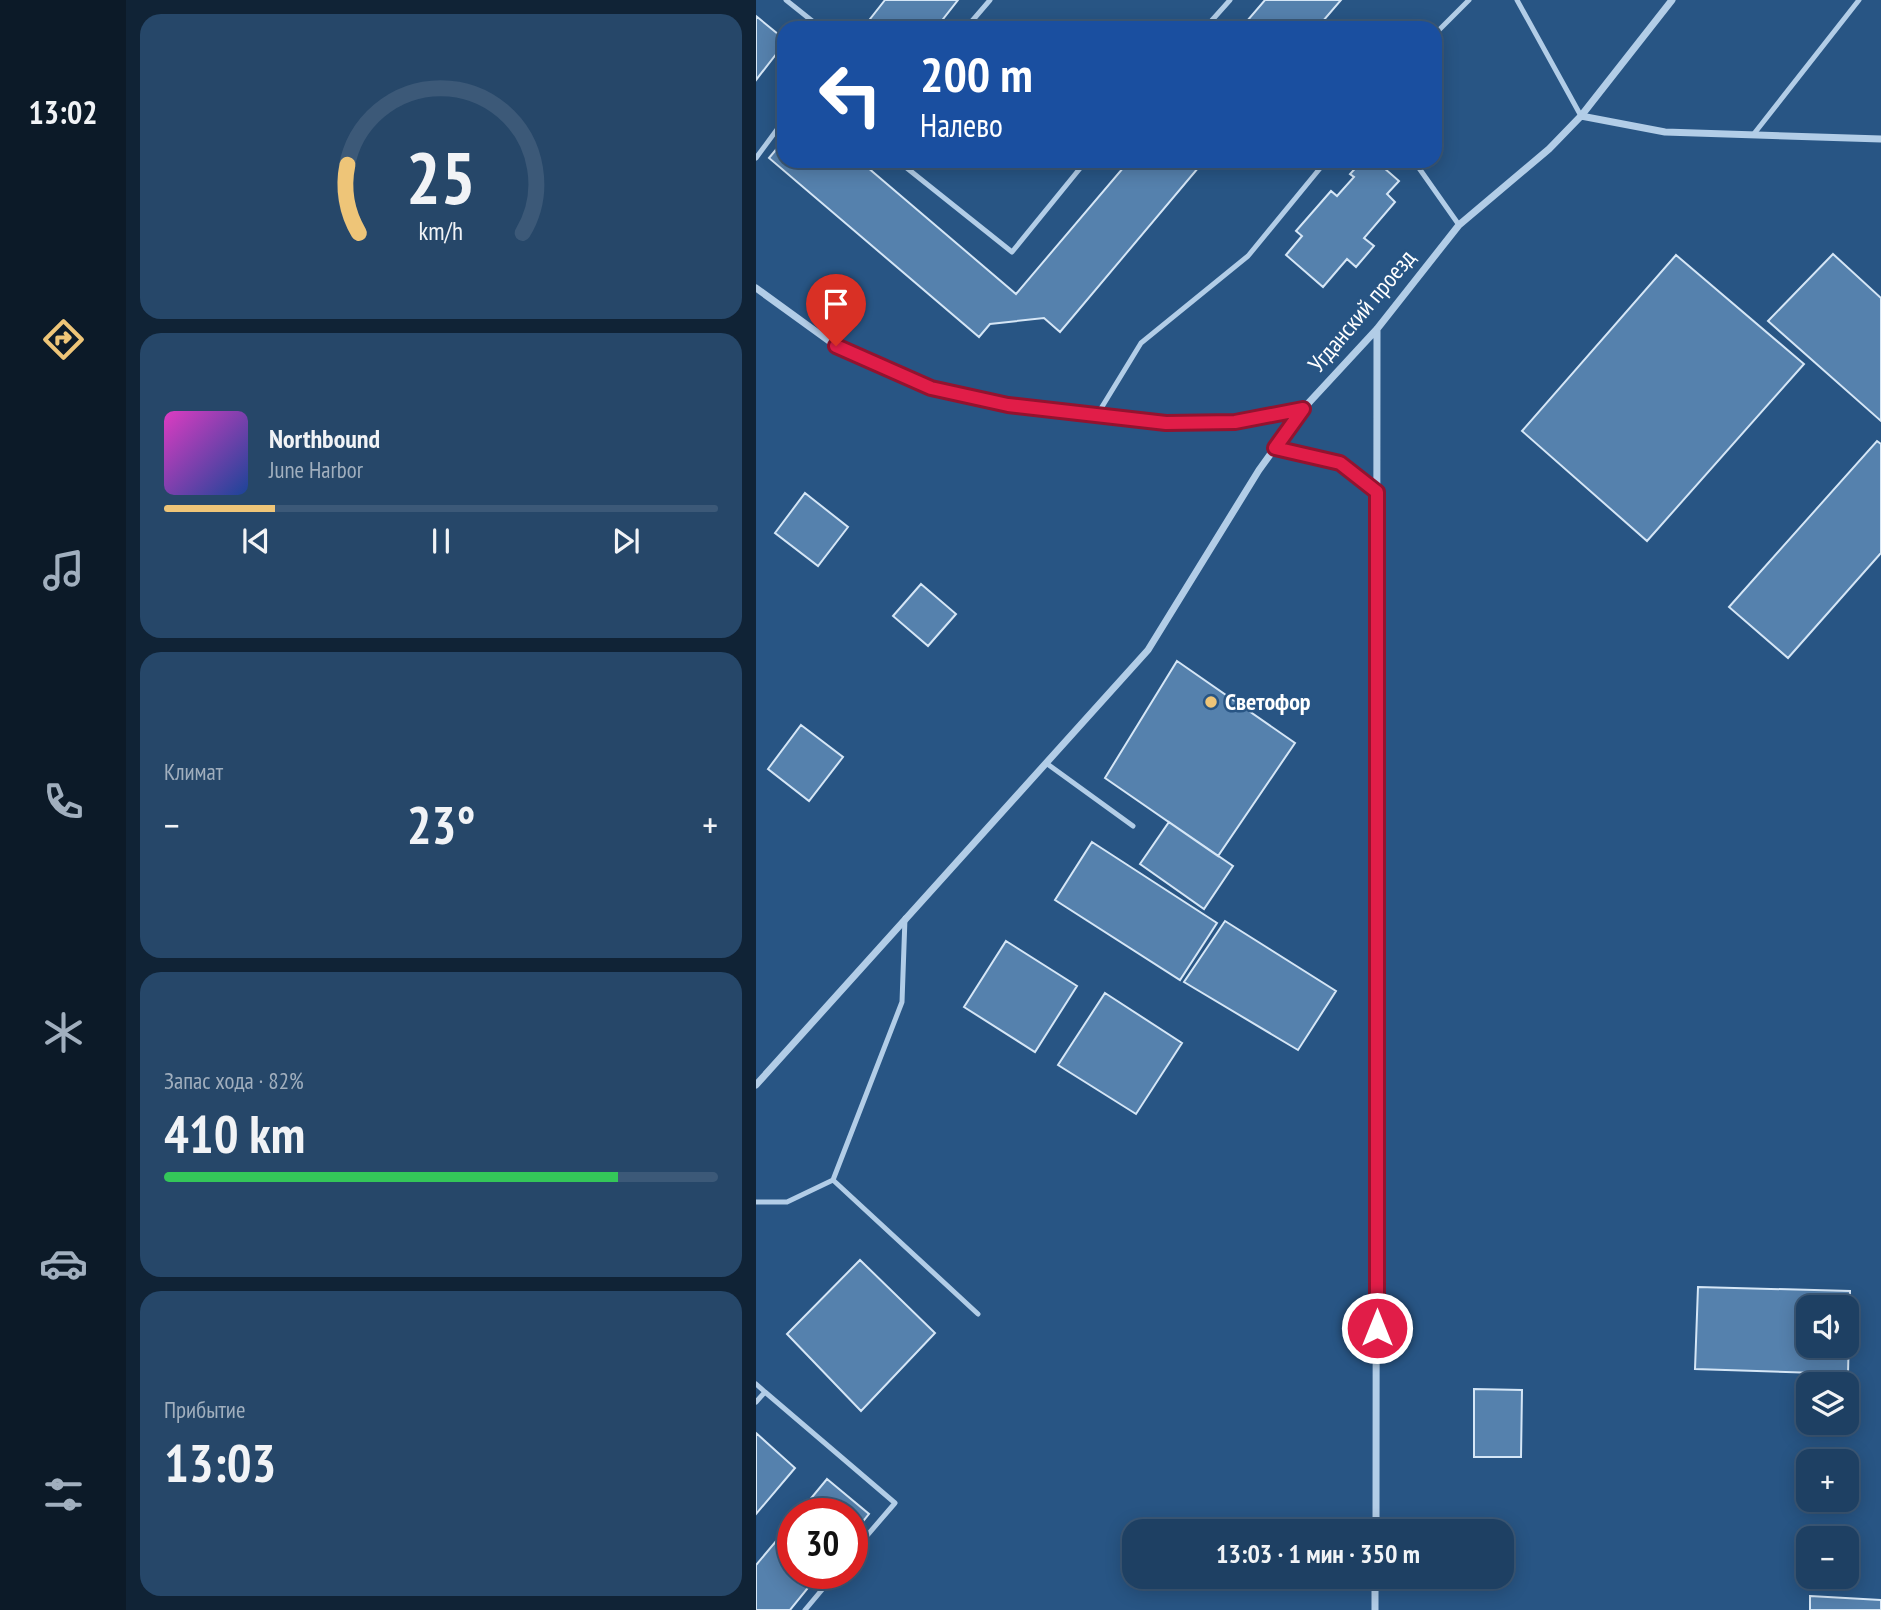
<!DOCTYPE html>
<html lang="ru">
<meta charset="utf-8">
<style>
:root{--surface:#1e4063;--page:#264769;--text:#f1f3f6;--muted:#a1afbe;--line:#3c5978;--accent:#eec578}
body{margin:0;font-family:"PT Sans Narrow",sans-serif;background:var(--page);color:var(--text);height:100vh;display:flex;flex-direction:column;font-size:26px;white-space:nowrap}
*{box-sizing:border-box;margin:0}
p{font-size:23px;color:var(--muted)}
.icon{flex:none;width:38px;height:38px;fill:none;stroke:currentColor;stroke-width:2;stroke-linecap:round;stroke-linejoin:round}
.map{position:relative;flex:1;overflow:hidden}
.details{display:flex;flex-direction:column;gap:14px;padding:14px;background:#102336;width:630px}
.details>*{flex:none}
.hud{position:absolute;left:21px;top:21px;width:665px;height:147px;border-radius:21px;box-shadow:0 4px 18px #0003,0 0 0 2px var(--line);background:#1a4fa0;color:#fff;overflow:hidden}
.tools{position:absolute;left:1040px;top:1295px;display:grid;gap:14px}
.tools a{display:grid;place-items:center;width:63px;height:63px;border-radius:14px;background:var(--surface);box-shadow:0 4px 18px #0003,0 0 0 2px var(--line);font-size:35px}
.speed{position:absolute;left:21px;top:1498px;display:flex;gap:14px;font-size:35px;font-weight:700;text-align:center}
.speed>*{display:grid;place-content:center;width:91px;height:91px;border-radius:50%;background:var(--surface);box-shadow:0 4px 18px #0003,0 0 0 2px var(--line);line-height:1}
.speed .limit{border:10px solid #d22;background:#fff;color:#111}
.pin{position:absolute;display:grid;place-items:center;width:60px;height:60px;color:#fff;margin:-72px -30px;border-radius:50% 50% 50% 0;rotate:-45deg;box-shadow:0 0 7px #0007}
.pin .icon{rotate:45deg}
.me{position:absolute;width:77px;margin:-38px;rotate:0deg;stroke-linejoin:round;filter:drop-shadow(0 0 5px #0008)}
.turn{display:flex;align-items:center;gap:24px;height:147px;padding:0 28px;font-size:32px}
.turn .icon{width:91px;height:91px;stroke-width:2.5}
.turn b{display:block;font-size:49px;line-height:60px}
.big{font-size:52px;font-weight:800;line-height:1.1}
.details .card{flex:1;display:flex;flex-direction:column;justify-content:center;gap:10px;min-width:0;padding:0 24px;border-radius:21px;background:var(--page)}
.details .dial{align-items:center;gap:0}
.dial svg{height:182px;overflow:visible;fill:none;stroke:var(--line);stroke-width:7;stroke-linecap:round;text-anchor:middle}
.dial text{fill:var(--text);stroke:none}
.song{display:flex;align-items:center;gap:21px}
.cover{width:84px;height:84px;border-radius:10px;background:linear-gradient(135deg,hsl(310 70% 55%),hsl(220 70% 35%))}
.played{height:7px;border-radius:4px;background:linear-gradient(90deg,var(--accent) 20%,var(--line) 20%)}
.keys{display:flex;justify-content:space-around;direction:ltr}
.heat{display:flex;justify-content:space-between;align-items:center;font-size:38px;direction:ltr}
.charge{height:10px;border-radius:5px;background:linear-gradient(90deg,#34c759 82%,var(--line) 0)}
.trip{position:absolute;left:366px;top:1519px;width:392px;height:70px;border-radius:21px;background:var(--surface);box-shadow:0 4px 18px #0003,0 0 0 2px var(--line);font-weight:800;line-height:70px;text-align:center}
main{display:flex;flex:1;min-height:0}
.tabs{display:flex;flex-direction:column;width:126px;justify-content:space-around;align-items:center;background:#0c1a28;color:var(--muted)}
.tabs .icon{width:49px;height:49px}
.tabs .active{color:var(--accent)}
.tabs b{font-size:32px;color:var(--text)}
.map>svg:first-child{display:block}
.building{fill:#5581ad;stroke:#d5e6f6;stroke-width:2;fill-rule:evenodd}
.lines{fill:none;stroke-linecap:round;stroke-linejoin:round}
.service{stroke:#b2cde7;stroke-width:5}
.minor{stroke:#b2cde7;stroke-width:7}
.route-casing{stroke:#92132f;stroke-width:18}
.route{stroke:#e11d48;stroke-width:12}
.poi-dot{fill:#eec578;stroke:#285584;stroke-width:2.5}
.labels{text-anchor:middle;stroke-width:5;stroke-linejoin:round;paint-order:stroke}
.street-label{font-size:24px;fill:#fff;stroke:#285584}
.poi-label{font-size:24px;font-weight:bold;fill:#fff;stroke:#285584;text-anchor:start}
</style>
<main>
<nav class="tabs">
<b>13:02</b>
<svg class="icon active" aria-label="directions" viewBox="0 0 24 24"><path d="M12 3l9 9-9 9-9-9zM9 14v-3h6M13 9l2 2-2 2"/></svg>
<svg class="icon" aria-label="music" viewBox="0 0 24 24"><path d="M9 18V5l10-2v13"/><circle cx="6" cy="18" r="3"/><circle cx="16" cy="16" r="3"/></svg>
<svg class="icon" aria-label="phone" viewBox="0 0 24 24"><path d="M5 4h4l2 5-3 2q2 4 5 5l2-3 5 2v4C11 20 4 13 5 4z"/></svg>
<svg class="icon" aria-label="climate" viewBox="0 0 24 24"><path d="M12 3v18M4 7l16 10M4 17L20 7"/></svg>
<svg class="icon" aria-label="car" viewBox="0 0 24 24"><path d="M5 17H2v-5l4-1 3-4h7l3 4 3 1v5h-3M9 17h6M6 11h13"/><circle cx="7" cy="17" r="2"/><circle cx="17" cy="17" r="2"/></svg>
<svg class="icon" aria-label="filters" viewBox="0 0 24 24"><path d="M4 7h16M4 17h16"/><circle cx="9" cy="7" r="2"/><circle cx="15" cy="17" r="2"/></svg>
</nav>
<section class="details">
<div class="card dial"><svg viewBox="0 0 100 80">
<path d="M14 69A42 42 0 1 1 86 69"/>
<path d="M14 69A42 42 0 0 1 9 39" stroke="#eec578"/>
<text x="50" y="56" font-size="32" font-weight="700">25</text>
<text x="50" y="72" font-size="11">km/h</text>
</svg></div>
<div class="card">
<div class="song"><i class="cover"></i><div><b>Northbound</b><p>June Harbor</p></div></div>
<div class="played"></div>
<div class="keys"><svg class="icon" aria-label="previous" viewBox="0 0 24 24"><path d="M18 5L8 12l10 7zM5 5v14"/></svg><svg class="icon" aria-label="pause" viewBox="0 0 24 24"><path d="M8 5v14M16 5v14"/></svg><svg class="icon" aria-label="next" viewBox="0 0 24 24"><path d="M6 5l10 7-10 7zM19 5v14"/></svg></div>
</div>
<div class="card"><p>Климат</p>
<div class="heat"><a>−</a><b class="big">23°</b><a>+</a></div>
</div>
<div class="card"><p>Запас хода · 82%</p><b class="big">410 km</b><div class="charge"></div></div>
<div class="card"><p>Прибытие</p><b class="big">13:03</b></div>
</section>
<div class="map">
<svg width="1125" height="1610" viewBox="0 0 1125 1610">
<rect width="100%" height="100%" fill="#285584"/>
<path class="building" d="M 129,0 L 202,0 L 180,28 L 107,28 Z
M 509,0 L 585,0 L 561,28 L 485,28 Z
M 0,16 L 28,39 L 28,44 L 0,80 Z
M 28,140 L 28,161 L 104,161 L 260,294 L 373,161 L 448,161 L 304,332 L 288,318 L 234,324 L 223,337 L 13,158 Z
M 606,161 L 620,161 L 643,181 L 631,194 L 639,202 L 608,238 L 618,246 L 600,267 L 591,259 L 567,287 L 530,255 L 546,236 L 540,231 L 575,191 L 581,196 L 598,177 L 594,174 Z
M 1077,254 L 1125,298 L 1125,421 L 1012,321 Z
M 920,255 L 1048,364 L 891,541 L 766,431 Z
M 1121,441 L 1125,444 L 1125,553 L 1032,658 L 973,607 Z
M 49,493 L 92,527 L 62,566 L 19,533 Z
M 165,584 L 200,614 L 172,646 L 137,616 Z
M 421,661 L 539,743 L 462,856 L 349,778 Z
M 45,725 L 87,757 L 53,801 L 12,769 Z
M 413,822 L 477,866 L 448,909 L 384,864 Z
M 336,842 L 461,923 L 424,980 L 299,900 Z
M 469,921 L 580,991 L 542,1050 L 428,982 Z
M 250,941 L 321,986 L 279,1052 L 208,1007 Z
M 349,993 L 426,1043 L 380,1114 L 302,1065 Z
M 104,1260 L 179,1333 L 105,1411 L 31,1334 Z
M 942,1287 L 1094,1291 L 1092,1374 L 939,1369 ZM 1052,1307 L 1090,1307 L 1090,1346 L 1052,1346 Z
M 718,1389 L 766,1390 L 765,1457 L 718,1457 Z
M 0,1433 L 39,1468 L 0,1514 Z
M 71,1479 L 113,1514 L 96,1535 L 96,1514 L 42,1514 Z
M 37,1521 L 37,1573 L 64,1573 L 34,1610 L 0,1610 L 0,1565 Z
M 1054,1596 L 1125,1600 L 1125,1610 L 1054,1610 Z"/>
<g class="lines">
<path class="service" d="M 30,0 L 65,28
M 761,0 L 825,116
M 210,28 L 234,0
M 449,28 L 474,0
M 679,34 L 713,0
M 997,135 L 1103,0
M 0,158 L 28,120
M 142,161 L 256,252 L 330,161
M 658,161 L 703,225
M 341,415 L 385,343 L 492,256 L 570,161
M 290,763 L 377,826
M 77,1180 L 222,1314
M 0,1202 L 31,1202 L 77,1180 L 146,1002 L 149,918
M 0,1384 L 9,1392 L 0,1402
M 9,1392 L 139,1503 L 96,1553
M 49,1610 L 80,1573"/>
<path class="minor" d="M 825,116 L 909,132 L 1125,139
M 0,288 L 80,346 L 175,388 L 252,405 L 410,423 L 479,422 L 547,409 L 621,329 L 703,225 L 793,149 L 825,116 L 916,0
M 519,448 L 584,463 L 621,492
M 0,1085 L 392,650 L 503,470 L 547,409
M 620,1531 L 621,329
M 619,1610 L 619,1577"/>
</g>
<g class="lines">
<defs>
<path id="route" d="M 80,346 L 175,388 L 252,405 L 410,423 L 479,422 L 547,409 L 519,448 L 584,463 L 621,492 L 621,1328"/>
</defs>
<use href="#route" class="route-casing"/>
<use href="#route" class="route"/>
</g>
<circle class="poi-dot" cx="455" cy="702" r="7"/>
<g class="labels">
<g class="street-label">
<text transform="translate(606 311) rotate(-50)" y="8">Угданский проезд</text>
</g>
<g class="poi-label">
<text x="469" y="710">Светофор</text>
</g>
</g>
</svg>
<div class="tools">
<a><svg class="icon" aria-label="sound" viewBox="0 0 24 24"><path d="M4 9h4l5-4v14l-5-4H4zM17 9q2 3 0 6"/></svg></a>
<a><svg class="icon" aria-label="layers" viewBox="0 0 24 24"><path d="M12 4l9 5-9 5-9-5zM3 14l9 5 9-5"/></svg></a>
<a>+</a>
<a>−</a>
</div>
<div class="speed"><div class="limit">30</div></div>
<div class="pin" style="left:80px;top:346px;background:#d93025"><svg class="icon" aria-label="arrive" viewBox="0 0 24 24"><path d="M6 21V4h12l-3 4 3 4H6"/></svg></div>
<svg class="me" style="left:621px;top:1328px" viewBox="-20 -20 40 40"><circle r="17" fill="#e11d48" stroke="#fff" stroke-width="3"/><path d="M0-11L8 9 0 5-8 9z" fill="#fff"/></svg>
<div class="trip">13:03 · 1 мин · 350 m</div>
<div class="hud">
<div class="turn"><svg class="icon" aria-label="left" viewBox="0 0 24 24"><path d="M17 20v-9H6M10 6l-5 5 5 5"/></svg><div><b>200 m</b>Налево</div></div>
</div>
</div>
</main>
